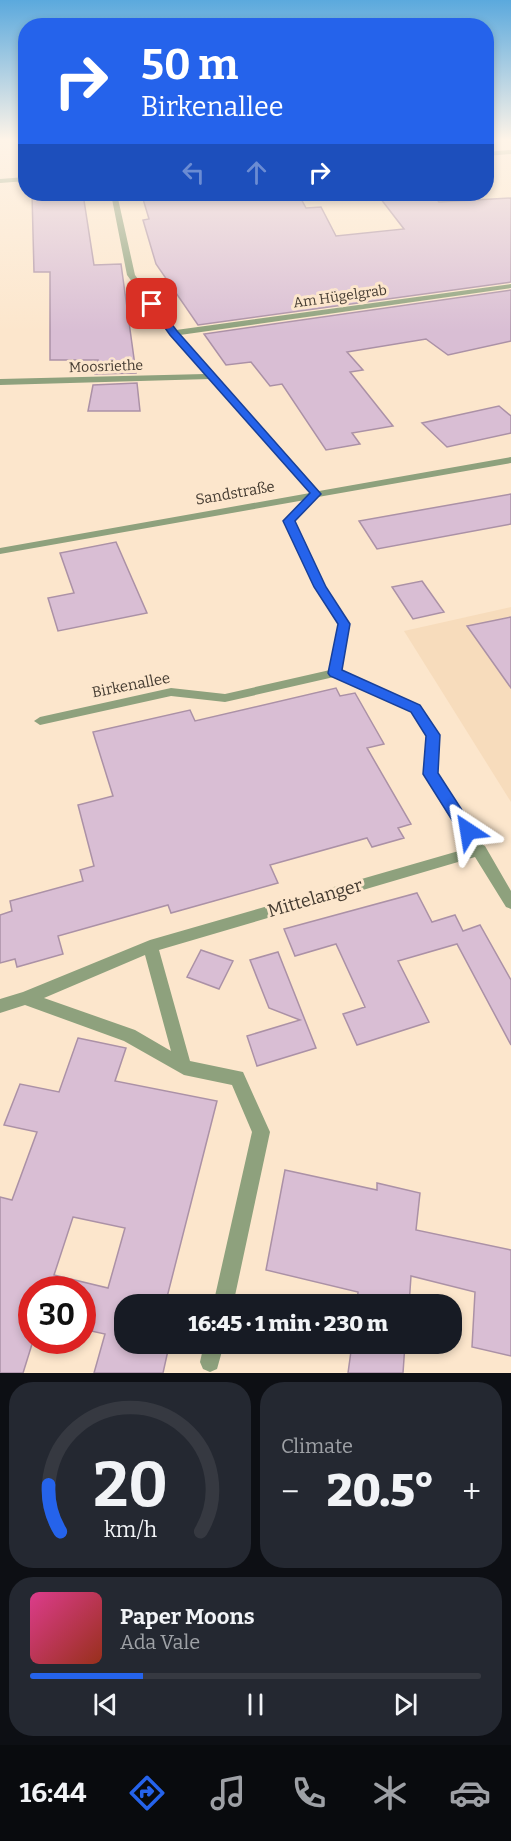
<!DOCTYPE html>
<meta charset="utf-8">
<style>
:root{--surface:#171b24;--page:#242831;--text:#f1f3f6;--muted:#9ea1a6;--line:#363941;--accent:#2563eb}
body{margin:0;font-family:Bitter,serif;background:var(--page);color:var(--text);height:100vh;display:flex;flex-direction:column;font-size:22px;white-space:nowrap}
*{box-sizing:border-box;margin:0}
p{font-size:20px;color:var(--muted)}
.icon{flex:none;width:33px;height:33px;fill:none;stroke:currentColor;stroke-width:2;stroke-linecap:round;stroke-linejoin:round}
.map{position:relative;height:1373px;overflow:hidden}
.sheet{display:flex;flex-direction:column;gap:9px;padding:9px;background:#0d0f14;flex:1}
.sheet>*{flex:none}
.top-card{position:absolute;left:18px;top:18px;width:476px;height:183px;border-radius:24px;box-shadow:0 3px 9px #0003;background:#2563eb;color:#fff;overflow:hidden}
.speed{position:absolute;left:18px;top:1276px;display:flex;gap:12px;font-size:30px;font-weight:700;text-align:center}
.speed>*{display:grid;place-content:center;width:78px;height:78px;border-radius:50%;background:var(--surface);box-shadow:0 3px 9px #0003;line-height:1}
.speed .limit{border:9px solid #d22;background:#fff;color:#111}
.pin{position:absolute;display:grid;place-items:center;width:51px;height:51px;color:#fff;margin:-26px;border-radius:12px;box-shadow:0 3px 9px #0006}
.me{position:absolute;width:66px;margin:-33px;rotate:327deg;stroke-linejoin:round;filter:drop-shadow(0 0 4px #0008)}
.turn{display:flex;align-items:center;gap:21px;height:126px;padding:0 24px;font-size:27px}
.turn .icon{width:78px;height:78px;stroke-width:2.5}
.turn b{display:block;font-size:42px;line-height:51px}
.lanes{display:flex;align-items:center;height:57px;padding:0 24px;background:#0003;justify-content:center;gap:30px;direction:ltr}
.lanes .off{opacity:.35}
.big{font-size:45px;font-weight:800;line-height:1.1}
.sheet .tile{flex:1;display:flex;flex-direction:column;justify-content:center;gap:9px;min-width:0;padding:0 21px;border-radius:24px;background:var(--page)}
.sheet .dial{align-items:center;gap:0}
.dial svg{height:156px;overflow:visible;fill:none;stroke:var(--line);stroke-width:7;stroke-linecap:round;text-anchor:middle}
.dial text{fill:var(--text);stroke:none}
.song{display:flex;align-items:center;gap:18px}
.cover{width:72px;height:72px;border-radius:9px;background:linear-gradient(135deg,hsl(330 70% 55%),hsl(10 70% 35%))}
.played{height:6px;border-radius:3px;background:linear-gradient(90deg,var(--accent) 25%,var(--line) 25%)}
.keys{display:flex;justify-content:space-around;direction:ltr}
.heat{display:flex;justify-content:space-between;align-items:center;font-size:33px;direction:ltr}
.sheet .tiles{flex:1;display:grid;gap:9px;grid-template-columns:1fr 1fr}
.tile:last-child{grid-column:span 2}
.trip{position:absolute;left:114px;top:1294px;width:348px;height:60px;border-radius:24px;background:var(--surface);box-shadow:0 3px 9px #0003;font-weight:800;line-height:60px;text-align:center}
.tab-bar{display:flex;height:96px;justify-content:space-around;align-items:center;background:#090b0e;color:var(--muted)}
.tab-bar .icon{width:42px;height:42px}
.tab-bar .current{color:var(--accent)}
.tab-bar b{font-size:27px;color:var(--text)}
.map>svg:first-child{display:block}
.built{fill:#f7dcbc}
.building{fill:#d9bed4;stroke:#ab91a6;stroke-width:1.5;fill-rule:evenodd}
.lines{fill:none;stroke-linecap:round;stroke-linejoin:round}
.minor{fill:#8ea17d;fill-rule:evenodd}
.route{fill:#2563eb;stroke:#184099;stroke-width:1.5}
.labels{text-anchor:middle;stroke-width:6;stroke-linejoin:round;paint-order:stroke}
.far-street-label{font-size:14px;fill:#443b31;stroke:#fce6cc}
.street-label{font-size:15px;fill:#443b31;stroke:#fce6cc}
.near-street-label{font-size:18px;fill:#443b31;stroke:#fce6cc}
</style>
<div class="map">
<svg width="511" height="1373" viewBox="0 0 511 1373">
<rect width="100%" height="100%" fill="#fce6cc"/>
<path class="built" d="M 511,607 L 511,802 L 404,631 Z"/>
<path class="building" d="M 32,194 L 83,194 L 94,265 L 121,264 L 136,373 L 95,374 L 98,360 L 50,360 L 50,272 L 34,272 Z
M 176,194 L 211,194 L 214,200 L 299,195 L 306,208 L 321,207 L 336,236 L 404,229 L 377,194 L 432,194 L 439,202 L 511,198 L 511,282 L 198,325 L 156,264 L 143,220 L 149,219 L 143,199 L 178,197 Z
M 511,290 L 511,341 L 448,355 L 426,339 L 347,352 L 363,370 L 350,372 L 393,426 L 352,433 L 360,444 L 326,450 L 282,384 L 270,386 L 251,362 L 226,365 L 204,334 Z
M 137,383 L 140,411 L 88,411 L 93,385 Z
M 499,406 L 511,416 L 511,433 L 447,447 L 422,423 Z
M 511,494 L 511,524 L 377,549 L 359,521 Z
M 116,542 L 147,613 L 58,631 L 48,598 L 74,593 L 60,553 Z
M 422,581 L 444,612 L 413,619 L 392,587 Z
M 511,617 L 511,688 L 467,626 Z
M 336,688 L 340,696 L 355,693 L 384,744 L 367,748 L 411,824 L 398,828 L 404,838 L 372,847 L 367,838 L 270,865 L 278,883 L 171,913 L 168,905 L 58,936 L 63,954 L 17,967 L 15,959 L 0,963 L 0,915 L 12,911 L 10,901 L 83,881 L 80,870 L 94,866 L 78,805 L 113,796 L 93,732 L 190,710 L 195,721 Z
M 417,893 L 432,922 L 455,915 L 463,931 L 480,925 L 511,980 L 511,1045 L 457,944 L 398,961 L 429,1022 L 357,1045 L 343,1014 L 365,1007 L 336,944 L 295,956 L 284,929 Z
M 201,950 L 233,961 L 219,989 L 187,977 Z
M 278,952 L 316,1048 L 257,1066 L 247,1036 L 300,1020 L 269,1008 L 250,960 Z
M 78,1038 L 126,1048 L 115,1081 L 217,1101 L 165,1305 L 124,1305 L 124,1344 L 169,1346 L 163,1373 L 94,1373 L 105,1334 L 82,1329 L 82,1290 L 32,1290 L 32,1341 L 33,1341 L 23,1373 L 0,1373 L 0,1197 L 12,1200 L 37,1132 L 4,1125 L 20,1084 L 59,1092 ZM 73,1217 L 125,1228 L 108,1288 L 54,1275 Z
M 285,1170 L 377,1190 L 377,1183 L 420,1193 L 416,1230 L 511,1250 L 511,1356 L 472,1347 L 475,1292 L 411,1276 L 409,1305 L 357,1305 L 358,1292 L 266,1270 Z
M 352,1344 L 405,1344 L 403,1373 L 348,1373 Z"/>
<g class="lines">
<path class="minor" d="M 511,150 L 511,154 L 486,156 L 486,152 Z
M 26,177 L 26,181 L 0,183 L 0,179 Z
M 111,194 L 117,194 L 135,275 L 176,330 L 511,284 L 511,288 L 180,335 L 319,491 L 511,457 L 511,463 L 318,497 L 294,521 L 325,587 L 350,624 L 341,671 L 419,706 L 439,735 L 438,774 L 483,845 L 485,846 L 511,891 L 511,909 L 506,907 L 475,857 L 159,950 L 190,1061 L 243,1072 L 270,1132 L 233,1305 L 213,1305 L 252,1132 L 232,1085 L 184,1075 L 124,1041 L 25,1005 L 0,1013 L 0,999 L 23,992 L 150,940 L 469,848 L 424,774 L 427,735 L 411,712 L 334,677 L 225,702 L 171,696 L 40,725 L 34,721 L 40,717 L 171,688 L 225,694 L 330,670 L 338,624 L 315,587 L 284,521 L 305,500 L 0,554 L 0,548 L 310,493 L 210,379 L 0,385 L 0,379 L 205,374 L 171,335 L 127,275 ZM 145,955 L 171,1051 L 135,1030 L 44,998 Z
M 204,1344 L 224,1344 L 217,1369 L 210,1372 L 203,1369 L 200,1362 Z"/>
</g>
<linearGradient id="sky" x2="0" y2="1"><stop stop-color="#5ba9dd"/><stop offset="0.42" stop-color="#fef4e8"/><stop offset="1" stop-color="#fef4e8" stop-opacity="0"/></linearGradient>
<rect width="511" height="332" fill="url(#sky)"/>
<path class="route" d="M 149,302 L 155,302 L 177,331 L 321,494 L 295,521 L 326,587 L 350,624 L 342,670 L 420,705 L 440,735 L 438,773 L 473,827 L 475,831 L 473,836 L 462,836 L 423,774 L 426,736 L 411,712 L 330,676 L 328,673 L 338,624 L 314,587 L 283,521 L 310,493 L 170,335 L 148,304 Z"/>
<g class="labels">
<g class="far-street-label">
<text transform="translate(340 296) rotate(-8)" y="5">Am Hügelgrab</text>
<text transform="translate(106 366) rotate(-2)" y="5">Moosriethe</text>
</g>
<g class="street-label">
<text transform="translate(235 493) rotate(-10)" y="5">Sandstraße</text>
<text transform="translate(131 685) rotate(-11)" y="5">Birkenallee</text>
</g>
<g class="near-street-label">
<text transform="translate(315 898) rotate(-16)" y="6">Mittelanger</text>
</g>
</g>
</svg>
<div class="speed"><div class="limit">30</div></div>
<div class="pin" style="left:152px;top:304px;background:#d93025"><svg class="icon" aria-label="arrive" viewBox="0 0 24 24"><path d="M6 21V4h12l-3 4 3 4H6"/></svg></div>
<svg class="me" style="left:468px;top:831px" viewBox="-20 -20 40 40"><path d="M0-17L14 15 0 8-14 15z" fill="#2563eb" stroke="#fff" stroke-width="4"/></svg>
<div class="trip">16:45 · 1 min · 230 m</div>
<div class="top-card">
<div class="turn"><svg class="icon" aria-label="right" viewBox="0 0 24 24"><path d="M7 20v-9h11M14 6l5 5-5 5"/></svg><div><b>50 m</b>Birkenallee</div></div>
<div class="lanes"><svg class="icon off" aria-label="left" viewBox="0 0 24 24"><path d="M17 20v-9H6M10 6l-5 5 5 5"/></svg><svg class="icon off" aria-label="ahead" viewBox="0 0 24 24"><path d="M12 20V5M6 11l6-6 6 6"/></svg><svg class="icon" aria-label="right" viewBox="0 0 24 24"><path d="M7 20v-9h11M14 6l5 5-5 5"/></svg></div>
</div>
</div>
<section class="sheet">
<div class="tiles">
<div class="tile dial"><svg viewBox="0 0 100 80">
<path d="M14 69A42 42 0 1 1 86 69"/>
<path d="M14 69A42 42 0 0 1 8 45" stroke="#2563eb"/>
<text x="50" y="56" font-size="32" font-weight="700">20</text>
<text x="50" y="72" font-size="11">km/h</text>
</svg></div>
<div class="tile"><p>Climate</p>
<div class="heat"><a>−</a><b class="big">20.5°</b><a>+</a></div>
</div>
<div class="tile">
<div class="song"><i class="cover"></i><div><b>Paper Moons</b><p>Ada Vale</p></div></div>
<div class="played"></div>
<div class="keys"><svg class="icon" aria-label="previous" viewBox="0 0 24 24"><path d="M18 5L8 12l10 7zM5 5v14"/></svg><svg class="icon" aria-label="pause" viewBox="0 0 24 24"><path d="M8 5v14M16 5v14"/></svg><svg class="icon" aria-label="next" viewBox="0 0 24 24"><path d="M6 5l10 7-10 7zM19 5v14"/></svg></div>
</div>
</div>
</section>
<nav class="tab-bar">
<b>16:44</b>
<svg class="icon current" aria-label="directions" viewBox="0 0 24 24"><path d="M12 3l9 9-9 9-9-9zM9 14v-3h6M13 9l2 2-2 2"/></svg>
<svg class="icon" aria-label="music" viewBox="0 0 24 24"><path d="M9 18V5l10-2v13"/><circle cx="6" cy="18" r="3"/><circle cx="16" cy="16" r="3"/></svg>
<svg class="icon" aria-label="phone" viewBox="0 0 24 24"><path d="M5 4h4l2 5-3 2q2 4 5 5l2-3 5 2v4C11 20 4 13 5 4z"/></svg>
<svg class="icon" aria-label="climate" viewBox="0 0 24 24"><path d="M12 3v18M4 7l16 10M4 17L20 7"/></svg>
<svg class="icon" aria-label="car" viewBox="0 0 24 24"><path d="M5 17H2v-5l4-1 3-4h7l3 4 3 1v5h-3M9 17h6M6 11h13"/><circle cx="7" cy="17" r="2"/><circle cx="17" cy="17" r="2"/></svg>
</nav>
